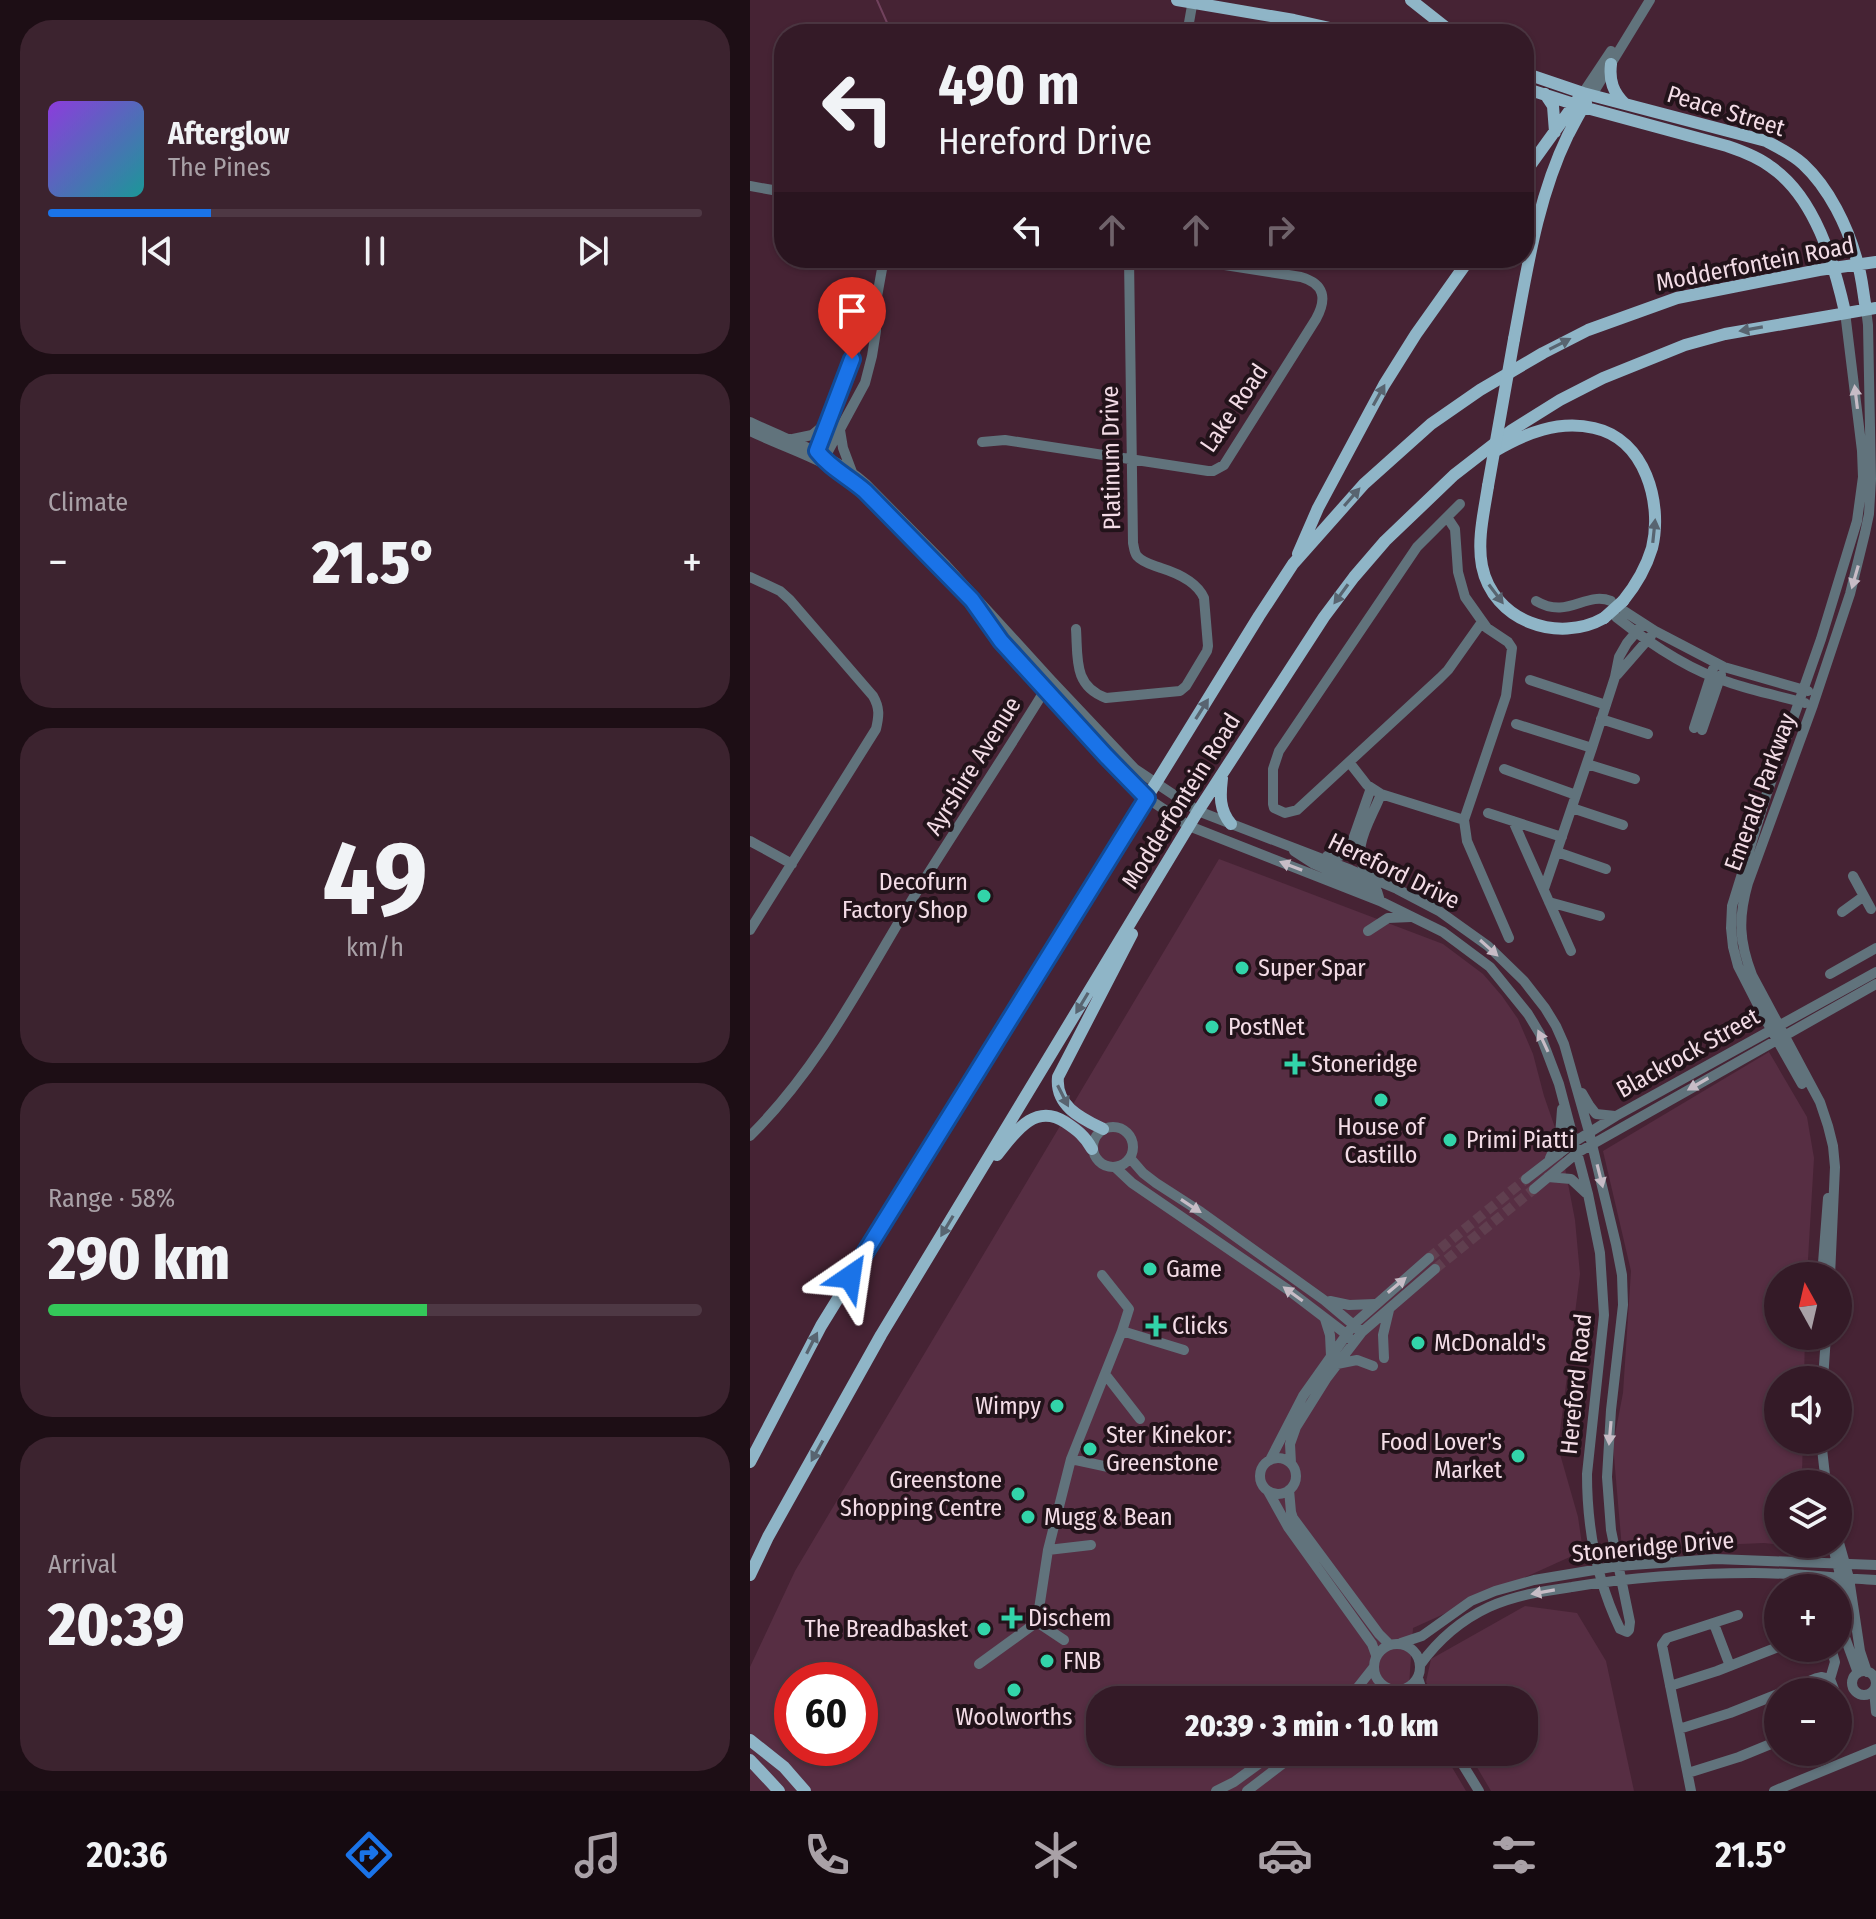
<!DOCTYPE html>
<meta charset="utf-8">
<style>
:root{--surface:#341a27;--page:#3c232f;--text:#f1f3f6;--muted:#a9a1a7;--line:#4e3844;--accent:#1a73e8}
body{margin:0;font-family:"Fira Sans Condensed",sans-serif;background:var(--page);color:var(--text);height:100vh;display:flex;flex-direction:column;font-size:30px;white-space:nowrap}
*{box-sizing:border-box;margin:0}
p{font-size:26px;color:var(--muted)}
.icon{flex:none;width:44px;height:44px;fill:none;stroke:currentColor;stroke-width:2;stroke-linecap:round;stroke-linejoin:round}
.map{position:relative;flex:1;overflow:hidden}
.sheet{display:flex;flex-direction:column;gap:20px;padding:20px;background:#1d0e15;width:750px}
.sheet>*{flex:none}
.top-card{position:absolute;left:24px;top:24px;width:760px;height:244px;border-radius:32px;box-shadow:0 2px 6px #0004,0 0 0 2px var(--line);background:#341a27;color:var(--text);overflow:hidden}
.needle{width:52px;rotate:352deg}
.controls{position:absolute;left:1014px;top:1262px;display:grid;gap:16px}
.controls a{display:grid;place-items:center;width:88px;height:88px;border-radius:50%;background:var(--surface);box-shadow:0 2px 6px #0004,0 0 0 2px var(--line);font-size:40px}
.speed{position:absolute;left:24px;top:1662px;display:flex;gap:16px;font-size:40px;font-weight:700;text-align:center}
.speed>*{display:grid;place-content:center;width:104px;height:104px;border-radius:50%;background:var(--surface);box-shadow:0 2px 6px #0004,0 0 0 2px var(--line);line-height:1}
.speed .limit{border:12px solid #d22;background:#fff;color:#111}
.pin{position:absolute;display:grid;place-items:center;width:68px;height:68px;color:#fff;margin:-82px -34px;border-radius:50% 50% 50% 0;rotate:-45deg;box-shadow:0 0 8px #0007}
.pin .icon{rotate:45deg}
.me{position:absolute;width:88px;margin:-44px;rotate:32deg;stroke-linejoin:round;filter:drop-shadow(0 0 6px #0008)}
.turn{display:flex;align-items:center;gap:28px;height:168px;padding:0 32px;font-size:36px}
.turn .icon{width:104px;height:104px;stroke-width:2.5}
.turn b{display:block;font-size:56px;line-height:68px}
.lanes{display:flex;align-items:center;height:76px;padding:0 32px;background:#0003;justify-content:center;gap:40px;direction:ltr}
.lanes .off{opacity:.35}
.big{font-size:60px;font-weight:800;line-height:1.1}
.sheet .card{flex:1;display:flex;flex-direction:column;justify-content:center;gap:12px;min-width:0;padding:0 28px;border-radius:32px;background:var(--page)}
.sheet .dial{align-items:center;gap:0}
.dial b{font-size:104px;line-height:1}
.song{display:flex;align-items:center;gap:24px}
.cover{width:96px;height:96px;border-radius:12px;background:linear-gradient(135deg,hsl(270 70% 55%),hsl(180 70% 35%))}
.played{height:8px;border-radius:4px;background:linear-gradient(90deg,var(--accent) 25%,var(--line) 25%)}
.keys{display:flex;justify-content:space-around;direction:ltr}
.heat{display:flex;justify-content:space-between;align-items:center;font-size:44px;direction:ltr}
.charge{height:12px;border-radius:6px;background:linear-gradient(90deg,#34c759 58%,var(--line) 0)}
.trip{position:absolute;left:336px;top:1686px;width:452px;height:80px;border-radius:32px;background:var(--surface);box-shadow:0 2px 6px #0004,0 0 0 2px var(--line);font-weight:800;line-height:80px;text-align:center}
.menu{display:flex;height:128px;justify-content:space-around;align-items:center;background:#150a10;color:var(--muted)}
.menu .icon{width:56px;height:56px}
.menu .active{color:var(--accent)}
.menu b{font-size:36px;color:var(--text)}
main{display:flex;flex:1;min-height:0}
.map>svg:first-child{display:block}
.built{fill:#572e43;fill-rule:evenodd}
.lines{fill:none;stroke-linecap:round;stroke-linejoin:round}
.stream{stroke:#71425d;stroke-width:2}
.minor-tunnel{stroke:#603f4f;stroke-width:10;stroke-dasharray:10 5;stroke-linecap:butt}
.minor{stroke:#61737c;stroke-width:10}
.major{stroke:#8fb5c7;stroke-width:12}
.major-bridge{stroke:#8fb5c7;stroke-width:12}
.oneway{fill:#586470}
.oneway2{fill:#c7bcc6}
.route-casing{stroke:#114b97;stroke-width:20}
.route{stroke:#1a73e8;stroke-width:14}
.poi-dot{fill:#32d4a9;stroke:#22131a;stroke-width:3}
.labels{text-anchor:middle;stroke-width:8;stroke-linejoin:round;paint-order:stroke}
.street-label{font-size:24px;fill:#f3dce6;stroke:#22131a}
.poi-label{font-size:24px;fill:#f3dce6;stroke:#22131a;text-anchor:start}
</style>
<main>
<section class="sheet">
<div class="card">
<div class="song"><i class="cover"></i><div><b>Afterglow</b><p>The Pines</p></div></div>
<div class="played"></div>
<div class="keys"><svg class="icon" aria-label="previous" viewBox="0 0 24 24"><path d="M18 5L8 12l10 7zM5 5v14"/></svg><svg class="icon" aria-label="pause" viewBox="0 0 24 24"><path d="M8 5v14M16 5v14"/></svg><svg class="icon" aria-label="next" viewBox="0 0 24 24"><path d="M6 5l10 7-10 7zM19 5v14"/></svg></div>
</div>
<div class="card"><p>Climate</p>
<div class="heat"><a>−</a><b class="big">21.5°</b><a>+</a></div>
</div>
<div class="card dial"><b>49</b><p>km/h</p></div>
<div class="card"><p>Range · 58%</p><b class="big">290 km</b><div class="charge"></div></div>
<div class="card"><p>Arrival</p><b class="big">20:39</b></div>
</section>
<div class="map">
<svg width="1126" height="1791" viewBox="0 0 1126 1791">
<rect width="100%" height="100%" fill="#462334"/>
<path class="built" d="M 469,859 L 693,944 L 733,974 L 752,996 L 768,1019 L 783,1054 L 794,1096 L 810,1142 L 825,1220 L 830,1274 L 808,1447 L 828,1517 L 833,1551 L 663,1628 L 658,1700 L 350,1700 L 350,1752 L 693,1752 L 716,1791 L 0,1791 L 0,1667 L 45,1571 ZM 42,1680 L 110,1680 L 110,1748 L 42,1748 Z
M 1019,1052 L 1057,1117 L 1064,1158 L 1057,1276 L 1028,1276 L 1028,1336 L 1055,1336 L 1054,1380 L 1028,1380 L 1028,1440 L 1053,1440 L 1052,1471 L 1055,1484 L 1028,1484 L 1028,1544 L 1069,1544 L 1070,1549 L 1014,1543 L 872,1549 L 863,1445 L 873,1393 L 881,1271 L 853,1151 Z
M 775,1606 L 827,1613 L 856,1661 L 884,1791 L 741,1791 L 718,1752 L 774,1752 L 774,1700 L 687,1700 L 676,1682 L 681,1659 Z"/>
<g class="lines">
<path class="stream" d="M 127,0 L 142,34"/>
<path class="minor-tunnel" d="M 679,1258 L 776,1179
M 685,1269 L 784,1189"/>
<path class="minor" d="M 437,34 L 443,0
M 833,93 L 861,51
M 842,95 L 900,0
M 0,186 L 34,192
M 0,422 C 41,442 81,453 116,484 L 196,565 L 301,680 L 385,769 L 448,811 L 601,870 L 647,889 L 689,911 L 738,946 L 774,981 L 795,1008 L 806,1026 L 814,1044 L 839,1132 L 866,1244 L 872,1275 L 873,1305 L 861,1410 L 857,1477 L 861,1530 L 880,1622 L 879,1630 L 877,1632 L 870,1629 C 847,1581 837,1527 837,1474 L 854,1315 L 850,1253 L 838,1194 L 809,1084 L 790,1034 L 778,1014 L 740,967 L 693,932 L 630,901 L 439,826 L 397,798 L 356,756 L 251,641 L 222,600 L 115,491 C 82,461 39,450 0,431
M 90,430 L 93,448 L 102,472
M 38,440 L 62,435 L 74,425
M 232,442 L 255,440 L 458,471 L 463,471 L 474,465 L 566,319 C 577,299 575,284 551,277 L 430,258
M 67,451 L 95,374 L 124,308
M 76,455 L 115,383 L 122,356 L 126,331 L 126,302 L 134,258
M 710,504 L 667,547 L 529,751 L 523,769 L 523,804 L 524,808 L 535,813 L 547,810 L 690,678 L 698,670 L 732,622
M 697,517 L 705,529 L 708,572 L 715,597 L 737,628 L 758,642 L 762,648 L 756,696 L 714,820 L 717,841 L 759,938
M 0,577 L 30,591 L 40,600 L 123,696 C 130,708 129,716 126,729 L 0,930
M 786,601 C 818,620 835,591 861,601
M 874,611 L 905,631 L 974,667 L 1058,691
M 866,617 C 899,643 938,670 978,682 C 1003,691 1030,696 1055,703
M 326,629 C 328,658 323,686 356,698 L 430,691 L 436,686 L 457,651 L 458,646 L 454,598 C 447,582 427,573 411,568 C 403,565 393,563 387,556 C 384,552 384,547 383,543 L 379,258
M 867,675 L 901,636
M 780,680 L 856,705
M 851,719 L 898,734
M 766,724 L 842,748
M 944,728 L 963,669
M 952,730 L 971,675
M 599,762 L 617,785 L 631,794 L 714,820
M 837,764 L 885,779
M 754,769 L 826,795
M 822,808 L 873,825
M 738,813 L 812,837
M 763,821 L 821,951
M 0,841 L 42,864
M 544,851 L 564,864 L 627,891 L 630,901
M 807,852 L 856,869
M 577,856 L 590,856 L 600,848 L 621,788
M 620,876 C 596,853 622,819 631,794
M 1103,876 L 1121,909
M 794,889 L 842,748 L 865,677 L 869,657 L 877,643 L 893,624
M 799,902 L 850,916
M 1092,912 L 1114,896
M 618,931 L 638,918 L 661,917
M 1080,974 L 1126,948
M 1052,1084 L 1013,1015 L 988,966 L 983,947 L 981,928 L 982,906 L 1016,796 L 1071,639 L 1107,521 L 1113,477 L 1112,451 L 1095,312
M 832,1093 L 839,1105 L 846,1114 L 865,1116
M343 1147a20 20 0 1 1 40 0a20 20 0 1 1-40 0Z
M 0,1136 C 72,1065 118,971 171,885 C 213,818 257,752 298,685
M 380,1158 L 393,1173 L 406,1183 L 451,1212 L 574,1300 L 612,1332
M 800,1158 L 810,1136 L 812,1109
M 365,1167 L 382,1183 L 537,1289 L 596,1334 L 603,1342
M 798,1177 L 821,1179 L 836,1193
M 776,1179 L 824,1142 L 866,1116 L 1126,972
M 784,1189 L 827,1153 L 1126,984
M 1072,1276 L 1078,1198
M 1080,1276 L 1085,1167 L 1083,1146 L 1078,1126 L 1070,1102 L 1002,975 C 989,941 988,918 998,883 L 1063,705 L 1100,594 L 1115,533 L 1119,514 L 1121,479 L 1118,325 L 1116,309
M 580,1301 L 599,1305 L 625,1304
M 575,1319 L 580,1335 L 581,1356
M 372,1331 L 434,1350
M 634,1358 L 633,1335 L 639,1310
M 587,1364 L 607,1360 L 623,1366
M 355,1374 L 390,1419
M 1073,1380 L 1076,1336
M 1071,1440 L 1076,1484
M510 1476a18 18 0 1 1 36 0a18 18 0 1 1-36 0Z
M 321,1459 L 363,1468
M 520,1460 L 553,1396 L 604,1324 L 679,1258
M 541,1463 L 540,1444 L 546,1427 L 576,1379 L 612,1332 L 685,1269
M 539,1490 L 541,1512 L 543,1518 L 629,1634 L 639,1644
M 518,1491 L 538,1527 L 622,1644 L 626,1655
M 1088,1539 L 1099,1578 L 1110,1651 L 1117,1672
M 1082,1544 L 1091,1578 L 1093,1632 L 1108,1673
M 298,1550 L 341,1545
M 287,1622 L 314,1640
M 964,1624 L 980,1666
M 651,1643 L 672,1636 L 721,1601 L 745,1591 L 784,1580 L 868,1566 L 966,1559 L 1126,1565
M624 1667a23 23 0 1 1 46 0a23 23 0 1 1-46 0Z
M 229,1664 L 287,1622 L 298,1550 L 321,1459 L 372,1331 L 379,1309 L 352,1275
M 670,1665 C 688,1640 711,1620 739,1607 C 765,1595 794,1591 822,1587 C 882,1577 943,1573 1004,1573 C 1045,1573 1085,1578 1126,1580
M1102 1683a12 12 0 1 1 24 0a12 12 0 1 1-24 0Z
M 668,1678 L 675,1700
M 1080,1679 L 1085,1662 L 1081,1648
M 920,1686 L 967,1671 L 1028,1647
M 1124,1690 L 1126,1712
M 1032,1692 L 1067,1678 L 1071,1677 L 1080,1679 L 1085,1692
M 1088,1699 L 1091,1713 L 1088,1717
M 593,1700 L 608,1687 L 623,1668
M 615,1700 L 638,1688
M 929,1729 L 980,1713 L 1028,1694
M 705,1752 L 729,1791
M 938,1773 L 989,1757 L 1028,1741
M 466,1791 L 484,1782 L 525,1752
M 497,1791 L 548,1752
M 941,1791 L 912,1645 L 917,1638 L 988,1615
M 1024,1791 L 1126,1749"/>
<path class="major" d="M 427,0 L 544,20 L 607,34
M 661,0 L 704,34
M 861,64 C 859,81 863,92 875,104
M 774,73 L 833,93 L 1016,141 C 1029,148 1042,154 1053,164 C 1079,188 1098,227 1107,261 C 1112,276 1113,293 1116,309
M 774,88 L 833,107 L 977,146 C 992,151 1008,157 1021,167 C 1065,197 1084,263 1095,312
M 795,94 L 803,106 L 805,132
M 774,174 L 828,99
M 764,339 C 777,270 787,199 818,135 C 824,124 829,113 836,103
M 745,451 C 776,433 808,420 844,428 C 895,439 913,503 902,548 C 896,568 886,585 873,601
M 738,486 C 734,512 727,540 732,566 C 743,621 808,644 854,618
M 548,554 L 568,508 L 634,385 L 666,334 L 720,258
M 472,778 C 470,795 469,810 481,824
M 353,1129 C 331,1118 305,1106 308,1077 L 382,934
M 247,1155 C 264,1134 284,1102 315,1122 C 327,1130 335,1136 342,1149
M 0,1462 L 71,1326 L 509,616 L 543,564 L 614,484 L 681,424 L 730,390 L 793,353 L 838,330 L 927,298 L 1069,270 L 1126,262
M 0,1575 L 18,1537 L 131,1335 L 448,811 L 574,617 L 604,577 L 635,541 L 704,475 L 762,430 L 810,400 L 853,378 L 935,345 L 975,334 L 1126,308
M 0,1740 L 34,1767 L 55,1791
M 0,1760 L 29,1791"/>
<path class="major-bridge" d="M 738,486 L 764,339
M 854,618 L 873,601"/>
</g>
<defs><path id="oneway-solid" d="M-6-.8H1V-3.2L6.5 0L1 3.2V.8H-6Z" transform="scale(2)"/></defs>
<g class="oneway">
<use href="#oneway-solid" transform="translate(1001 329) rotate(170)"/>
<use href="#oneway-solid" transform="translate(810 344) rotate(-27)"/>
<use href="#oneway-solid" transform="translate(629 395) rotate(-61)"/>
<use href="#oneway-solid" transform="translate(602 497) rotate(-49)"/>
<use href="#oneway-solid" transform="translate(904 531) rotate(-84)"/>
<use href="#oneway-solid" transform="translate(591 594) rotate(126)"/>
<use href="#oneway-solid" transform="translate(746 594) rotate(53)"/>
<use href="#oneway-solid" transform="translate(452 709) rotate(-58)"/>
<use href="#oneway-solid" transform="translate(332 1003) rotate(121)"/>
<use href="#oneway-solid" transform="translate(313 1096) rotate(63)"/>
<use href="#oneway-solid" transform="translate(197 1226) rotate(121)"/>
<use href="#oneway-solid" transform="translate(62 1343) rotate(-63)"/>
<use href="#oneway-solid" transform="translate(67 1451) rotate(119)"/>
</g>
<g class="oneway2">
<use href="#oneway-solid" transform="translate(1106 397) rotate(-97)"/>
<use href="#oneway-solid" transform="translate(1105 577) rotate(106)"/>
<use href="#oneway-solid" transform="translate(541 866) rotate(-159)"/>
<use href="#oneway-solid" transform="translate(739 948) rotate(42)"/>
<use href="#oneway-solid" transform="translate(793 1041) rotate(-115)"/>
<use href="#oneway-solid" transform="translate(948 1084) rotate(150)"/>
<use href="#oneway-solid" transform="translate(850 1176) rotate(76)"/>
<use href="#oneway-solid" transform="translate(441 1206) rotate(33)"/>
<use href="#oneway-solid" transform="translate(647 1285) rotate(-40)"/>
<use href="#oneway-solid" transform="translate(543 1294) rotate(-144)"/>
<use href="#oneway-solid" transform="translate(860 1433) rotate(95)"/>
<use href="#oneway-solid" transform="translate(793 1592) rotate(170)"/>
</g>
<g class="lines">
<defs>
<path id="route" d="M 100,1277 L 397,798 L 356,756 L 251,641 L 222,600 L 115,491 C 99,477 80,468 67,451 L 102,359"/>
</defs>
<use href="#route" class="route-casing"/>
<use href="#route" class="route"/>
</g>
<g class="poi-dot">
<circle cx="234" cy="896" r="8"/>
<circle cx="492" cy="968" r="8"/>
<circle cx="462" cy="1027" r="8"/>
<path d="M541 1052h8v8h8v8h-8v8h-8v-8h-8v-8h8z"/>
<circle cx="631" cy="1100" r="8"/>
<circle cx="700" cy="1140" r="8"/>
<circle cx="400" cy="1269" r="8"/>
<path d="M402 1314h8v8h8v8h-8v8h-8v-8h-8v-8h8z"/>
<circle cx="668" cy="1343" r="8"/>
<circle cx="307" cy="1406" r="8"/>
<circle cx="340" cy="1449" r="8"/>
<circle cx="768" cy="1456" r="8"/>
<circle cx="268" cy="1494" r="8"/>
<circle cx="278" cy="1517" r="8"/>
<path d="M258 1606h8v8h8v8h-8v8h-8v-8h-8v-8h8z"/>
<circle cx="234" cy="1629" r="8"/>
<circle cx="297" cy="1661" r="8"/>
<circle cx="264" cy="1690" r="8"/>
</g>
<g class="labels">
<g class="street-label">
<text transform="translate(976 111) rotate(17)" y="8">Peace Street</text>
<text transform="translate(1005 264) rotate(-11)" y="8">Modderfontein Road</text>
<text transform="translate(484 408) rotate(-56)" y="8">Lake Road</text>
<text transform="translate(361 458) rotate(-91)" y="8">Platinum Drive</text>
<text transform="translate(223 766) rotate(-58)" y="8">Ayrshire Avenue</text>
<text transform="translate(1010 792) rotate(-70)" y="8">Emerald Parkway</text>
<text transform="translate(431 801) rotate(-58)" y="8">Modderfontein Road</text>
<text transform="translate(644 871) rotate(26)" y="8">Hereford Drive</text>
<text transform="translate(938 1053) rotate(-29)" y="8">Blackrock Street</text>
<text transform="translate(826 1384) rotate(-84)" y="8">Hereford Road</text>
<text transform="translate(903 1547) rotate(-5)" y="8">Stoneridge Drive</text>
</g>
<g class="poi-label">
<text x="218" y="890" text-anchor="end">Decofurn<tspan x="218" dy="28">Factory Shop</tspan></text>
<text x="508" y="976">Super Spar</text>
<text x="478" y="1035">PostNet</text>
<text x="561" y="1072">Stoneridge</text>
<text x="631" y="1135" text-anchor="middle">House of<tspan x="631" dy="28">Castillo</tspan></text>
<text x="716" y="1148">Primi Piatti</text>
<text x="416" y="1277">Game</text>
<text x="422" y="1334">Clicks</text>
<text x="684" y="1351">McDonald's</text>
<text x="291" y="1414" text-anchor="end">Wimpy</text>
<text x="356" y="1443">Ster Kinekor:<tspan x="356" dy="28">Greenstone</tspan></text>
<text x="752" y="1450" text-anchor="end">Food Lover's<tspan x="752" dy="28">Market</tspan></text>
<text x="252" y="1488" text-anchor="end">Greenstone<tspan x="252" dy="28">Shopping Centre</tspan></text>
<text x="294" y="1525">Mugg &amp; Bean</text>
<text x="278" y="1626">Dischem</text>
<text x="218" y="1637" text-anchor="end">The Breadbasket</text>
<text x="313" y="1669">FNB</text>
<text x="264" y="1725" text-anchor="middle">Woolworths</text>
</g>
</g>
</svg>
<div class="controls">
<a><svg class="needle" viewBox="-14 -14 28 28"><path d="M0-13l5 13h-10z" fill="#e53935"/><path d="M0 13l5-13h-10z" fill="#a9a1a7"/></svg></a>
<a><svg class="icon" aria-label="sound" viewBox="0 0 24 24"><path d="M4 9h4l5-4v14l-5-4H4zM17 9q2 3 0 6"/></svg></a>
<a><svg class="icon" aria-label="layers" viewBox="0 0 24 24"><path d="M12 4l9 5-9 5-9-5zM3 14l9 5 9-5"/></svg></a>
<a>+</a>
<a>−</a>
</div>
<div class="speed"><div class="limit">60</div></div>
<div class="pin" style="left:102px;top:359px;background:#d93025"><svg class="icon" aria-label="arrive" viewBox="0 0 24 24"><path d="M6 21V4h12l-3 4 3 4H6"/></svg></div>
<svg class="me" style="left:100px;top:1277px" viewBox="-20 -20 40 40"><path d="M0-17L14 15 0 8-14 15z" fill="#1a73e8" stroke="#fff" stroke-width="4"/></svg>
<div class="trip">20:39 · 3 min · 1.0 km</div>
<div class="top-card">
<div class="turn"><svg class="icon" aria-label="left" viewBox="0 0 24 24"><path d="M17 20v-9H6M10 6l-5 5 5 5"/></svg><div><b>490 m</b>Hereford Drive</div></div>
<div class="lanes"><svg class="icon" aria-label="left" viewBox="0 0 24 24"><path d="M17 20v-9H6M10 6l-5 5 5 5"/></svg><svg class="icon off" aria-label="ahead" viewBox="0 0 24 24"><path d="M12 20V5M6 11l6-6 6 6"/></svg><svg class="icon off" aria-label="ahead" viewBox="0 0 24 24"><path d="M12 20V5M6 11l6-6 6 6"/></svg><svg class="icon off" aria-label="right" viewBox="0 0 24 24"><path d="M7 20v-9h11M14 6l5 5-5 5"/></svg></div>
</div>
</div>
</main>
<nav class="menu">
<b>20:36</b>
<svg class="icon active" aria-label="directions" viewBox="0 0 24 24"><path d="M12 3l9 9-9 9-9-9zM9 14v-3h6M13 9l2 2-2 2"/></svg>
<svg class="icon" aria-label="music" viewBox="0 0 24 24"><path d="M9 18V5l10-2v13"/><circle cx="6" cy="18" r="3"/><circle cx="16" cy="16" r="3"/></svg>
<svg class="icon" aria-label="phone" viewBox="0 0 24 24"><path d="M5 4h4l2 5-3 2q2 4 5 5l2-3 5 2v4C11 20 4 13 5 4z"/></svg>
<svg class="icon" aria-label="climate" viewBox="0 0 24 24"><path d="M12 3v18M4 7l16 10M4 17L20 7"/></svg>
<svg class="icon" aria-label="car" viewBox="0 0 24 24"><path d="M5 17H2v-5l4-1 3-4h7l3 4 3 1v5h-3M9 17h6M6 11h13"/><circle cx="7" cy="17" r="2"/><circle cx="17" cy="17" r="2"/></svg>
<svg class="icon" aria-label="filters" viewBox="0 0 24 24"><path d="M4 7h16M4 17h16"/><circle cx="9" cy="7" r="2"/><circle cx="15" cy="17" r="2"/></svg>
<b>21.5°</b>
</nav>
